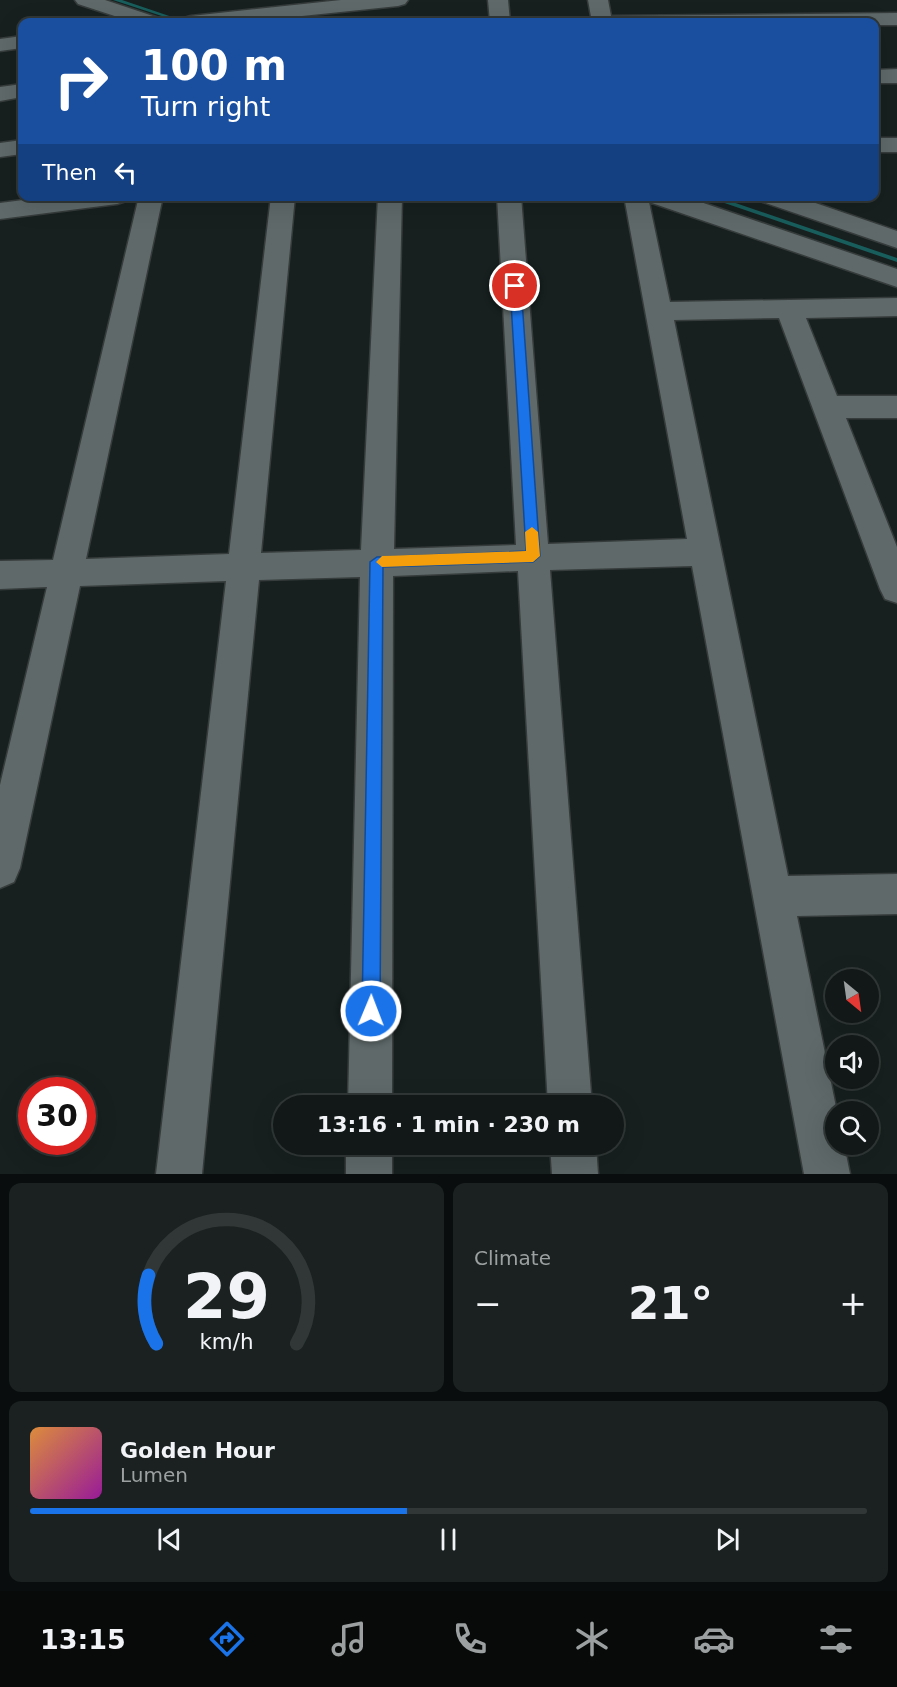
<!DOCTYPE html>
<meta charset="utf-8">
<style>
:root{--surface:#111817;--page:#1a2120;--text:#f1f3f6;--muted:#9ca0a1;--line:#303736;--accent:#1a73e8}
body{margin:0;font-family:"DejaVu Sans",sans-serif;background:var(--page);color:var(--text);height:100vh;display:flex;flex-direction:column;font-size:22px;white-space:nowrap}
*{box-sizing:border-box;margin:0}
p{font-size:20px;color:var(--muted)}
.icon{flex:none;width:33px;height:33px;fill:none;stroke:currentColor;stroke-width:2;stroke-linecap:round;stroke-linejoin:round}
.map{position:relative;height:1174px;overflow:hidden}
.side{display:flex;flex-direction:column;gap:9px;padding:9px;background:#090d0d;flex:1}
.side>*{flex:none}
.guide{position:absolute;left:18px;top:18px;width:861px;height:183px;border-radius:12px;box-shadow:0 6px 24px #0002,0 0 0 2px var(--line);background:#1a4fa0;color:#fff;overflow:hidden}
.needle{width:39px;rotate:151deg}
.fabs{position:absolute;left:825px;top:969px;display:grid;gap:12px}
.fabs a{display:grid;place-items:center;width:54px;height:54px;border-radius:50%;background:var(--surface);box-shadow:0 6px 24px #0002,0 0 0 2px var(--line);font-size:30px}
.speed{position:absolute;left:18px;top:1077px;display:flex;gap:12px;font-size:30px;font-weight:700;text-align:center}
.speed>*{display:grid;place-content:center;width:78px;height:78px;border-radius:50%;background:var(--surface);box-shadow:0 6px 24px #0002,0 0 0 2px var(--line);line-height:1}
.speed .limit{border:9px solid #d22;background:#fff;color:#111}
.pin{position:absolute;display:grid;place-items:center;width:51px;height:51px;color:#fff;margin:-26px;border:3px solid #fff;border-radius:50%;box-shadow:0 2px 6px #0007}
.me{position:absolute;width:66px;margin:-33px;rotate:1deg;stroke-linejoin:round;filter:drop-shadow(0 0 4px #0008)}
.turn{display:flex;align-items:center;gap:21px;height:126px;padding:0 24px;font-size:27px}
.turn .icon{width:78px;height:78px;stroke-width:2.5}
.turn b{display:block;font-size:42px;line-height:51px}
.then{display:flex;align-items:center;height:57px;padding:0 24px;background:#0003;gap:12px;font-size:22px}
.big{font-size:45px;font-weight:700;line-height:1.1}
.side .tile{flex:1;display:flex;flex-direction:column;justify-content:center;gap:9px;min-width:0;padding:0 21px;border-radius:12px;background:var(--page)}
.side .dial{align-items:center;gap:0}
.dial svg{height:156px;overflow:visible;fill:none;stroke:var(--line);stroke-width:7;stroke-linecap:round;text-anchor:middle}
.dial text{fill:var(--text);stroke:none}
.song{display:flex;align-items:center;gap:18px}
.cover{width:72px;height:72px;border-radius:9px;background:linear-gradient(135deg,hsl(30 70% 55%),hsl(300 70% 35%))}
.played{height:6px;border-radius:3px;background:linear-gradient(90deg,var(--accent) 45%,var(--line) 45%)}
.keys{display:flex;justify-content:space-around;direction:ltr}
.heat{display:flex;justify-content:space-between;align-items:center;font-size:33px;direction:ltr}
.side .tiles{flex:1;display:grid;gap:9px;grid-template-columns:1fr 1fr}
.tile:last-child{grid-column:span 2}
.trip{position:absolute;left:273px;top:1095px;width:351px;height:60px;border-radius:30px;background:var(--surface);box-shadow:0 6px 24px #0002,0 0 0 2px var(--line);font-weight:700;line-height:60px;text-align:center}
.tab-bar{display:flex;height:96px;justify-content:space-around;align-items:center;background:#070a09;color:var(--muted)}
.tab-bar .icon{width:42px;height:42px}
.tab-bar .selected{color:var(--accent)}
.tab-bar b{font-size:27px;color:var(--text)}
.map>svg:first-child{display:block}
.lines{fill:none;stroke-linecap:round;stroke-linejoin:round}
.stream{fill:#185e5d;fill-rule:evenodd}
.minor-casing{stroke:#363b3b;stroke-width:3}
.minor{fill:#5f6969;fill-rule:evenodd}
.route{fill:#1a73e8;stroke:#114b97;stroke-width:1.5}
.slow{fill:#f59e0b}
</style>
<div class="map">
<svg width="897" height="1174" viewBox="0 0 897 1174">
<rect width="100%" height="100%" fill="#17201f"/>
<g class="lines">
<path class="stream" d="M 113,0 L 122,0 L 187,22 L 180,22 Z
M 704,196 L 715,196 L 897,258 L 897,262 Z"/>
<defs>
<path id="minor" d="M 75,0 L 105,0 L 159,18 L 162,22 L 133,22 L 78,4 Z
M 341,0 L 408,0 L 405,4 L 398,6 L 244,22 L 181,22 L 184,18 L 191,16 Z
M 488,0 L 508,0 L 510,22 L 490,22 Z
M 588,0 L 608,0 L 611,16 L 897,13 L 897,25 L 874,25 L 874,22 L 592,22 Z
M 22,36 L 22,48 L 0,51 L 0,39 Z
M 897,69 L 897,83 L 874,83 L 874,70 Z
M 22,84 L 22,97 L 0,101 L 0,87 Z
M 874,138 L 897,138 L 897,152 L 874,152 Z
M 22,140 L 22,154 L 0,157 L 0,143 Z
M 54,196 L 129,196 L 126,201 L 117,204 L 0,219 L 0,203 Z
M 139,196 L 163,196 L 86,559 L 229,554 L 271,196 L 295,196 L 261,553 L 361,550 L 378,196 L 402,196 L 394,549 L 516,545 L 497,196 L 521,196 L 548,544 L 687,539 L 624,196 L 683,196 L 897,269 L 897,287 L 649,202 L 670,302 L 897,298 L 897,316 L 806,318 L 837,396 L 897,396 L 897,418 L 846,418 L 897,547 L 897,603 L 885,599 L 880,589 L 779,318 L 674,320 L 788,876 L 897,874 L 897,914 L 797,916 L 837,1112 L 836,1144 L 844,1144 L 850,1174 L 804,1174 L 692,566 L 550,570 L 592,1106 L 548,1106 L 518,571 L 393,576 L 392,1106 L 348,1106 L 360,577 L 259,580 L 202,1174 L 156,1174 L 226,581 L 80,586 L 20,868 L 14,882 L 0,888 L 0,785 L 47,587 L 0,589 L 0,561 L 53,560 Z
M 757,196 L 795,196 L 897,231 L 897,248 L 760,201 Z
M 346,1144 L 392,1144 L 392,1174 L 346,1174 Z
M 550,1144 L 596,1144 L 598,1174 L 552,1174 Z"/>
</defs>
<use href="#minor" class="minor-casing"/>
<use href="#minor" class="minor"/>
</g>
<path class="route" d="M 515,283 L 521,286 L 540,556 L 533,562 L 383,567 L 380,1011 L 377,1017 L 371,1020 L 365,1017 L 362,1011 L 370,562 L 377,557 L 526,551 L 510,286 Z"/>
<path class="slow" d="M 532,527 L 538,532 L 540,556 L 533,562 L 382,567 L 376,562 L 382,556 L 526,551 L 525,532 Z"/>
</svg>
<div class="fabs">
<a><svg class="needle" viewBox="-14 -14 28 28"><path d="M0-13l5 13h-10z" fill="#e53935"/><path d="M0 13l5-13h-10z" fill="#9ca0a1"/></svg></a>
<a><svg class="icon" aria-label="sound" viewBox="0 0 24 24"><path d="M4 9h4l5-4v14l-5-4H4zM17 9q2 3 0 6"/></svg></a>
<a><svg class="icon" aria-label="search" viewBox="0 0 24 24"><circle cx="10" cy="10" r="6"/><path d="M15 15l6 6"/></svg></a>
</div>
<div class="speed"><div class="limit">30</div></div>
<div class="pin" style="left:515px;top:286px;background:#d93025"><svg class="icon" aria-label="arrive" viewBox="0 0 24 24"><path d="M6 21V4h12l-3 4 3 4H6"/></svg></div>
<svg class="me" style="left:371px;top:1011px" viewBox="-20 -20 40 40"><circle r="17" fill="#1a73e8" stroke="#fff" stroke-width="3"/><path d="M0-11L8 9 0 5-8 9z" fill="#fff"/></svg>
<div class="trip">13:16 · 1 min · 230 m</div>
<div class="guide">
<div class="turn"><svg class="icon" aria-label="right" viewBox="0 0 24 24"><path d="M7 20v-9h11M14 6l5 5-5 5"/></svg><div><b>100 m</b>Turn right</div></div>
<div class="then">Then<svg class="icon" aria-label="left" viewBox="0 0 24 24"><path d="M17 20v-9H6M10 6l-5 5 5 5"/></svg></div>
</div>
</div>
<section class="side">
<div class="tiles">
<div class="tile dial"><svg viewBox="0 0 100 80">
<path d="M14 69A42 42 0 1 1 86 69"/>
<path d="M14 69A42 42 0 0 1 10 34" stroke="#1a73e8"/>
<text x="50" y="56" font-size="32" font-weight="700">29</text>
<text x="50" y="72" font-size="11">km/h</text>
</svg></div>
<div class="tile"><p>Climate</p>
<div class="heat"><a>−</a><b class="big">21°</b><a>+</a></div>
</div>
<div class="tile">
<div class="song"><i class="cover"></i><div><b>Golden Hour</b><p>Lumen</p></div></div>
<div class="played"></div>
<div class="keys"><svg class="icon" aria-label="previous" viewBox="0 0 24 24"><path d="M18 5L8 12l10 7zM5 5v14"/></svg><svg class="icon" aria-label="pause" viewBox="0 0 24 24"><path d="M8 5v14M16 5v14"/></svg><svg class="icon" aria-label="next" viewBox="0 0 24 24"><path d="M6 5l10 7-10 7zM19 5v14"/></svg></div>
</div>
</div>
</section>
<nav class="tab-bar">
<b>13:15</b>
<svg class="icon selected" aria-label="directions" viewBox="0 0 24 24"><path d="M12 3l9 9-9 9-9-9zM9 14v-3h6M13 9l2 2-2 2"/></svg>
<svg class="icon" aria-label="music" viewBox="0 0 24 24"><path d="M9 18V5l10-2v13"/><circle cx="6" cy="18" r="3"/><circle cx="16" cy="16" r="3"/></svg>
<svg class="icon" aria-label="phone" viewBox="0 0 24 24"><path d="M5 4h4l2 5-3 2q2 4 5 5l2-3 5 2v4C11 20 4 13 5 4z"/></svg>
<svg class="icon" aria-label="climate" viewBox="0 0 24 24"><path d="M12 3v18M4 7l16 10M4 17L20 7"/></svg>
<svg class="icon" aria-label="car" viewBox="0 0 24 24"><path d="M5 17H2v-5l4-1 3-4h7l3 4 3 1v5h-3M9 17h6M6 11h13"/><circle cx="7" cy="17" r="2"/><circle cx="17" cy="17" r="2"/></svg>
<svg class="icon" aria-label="filters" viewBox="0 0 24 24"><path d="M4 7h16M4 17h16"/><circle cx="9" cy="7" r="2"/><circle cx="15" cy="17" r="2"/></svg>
</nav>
